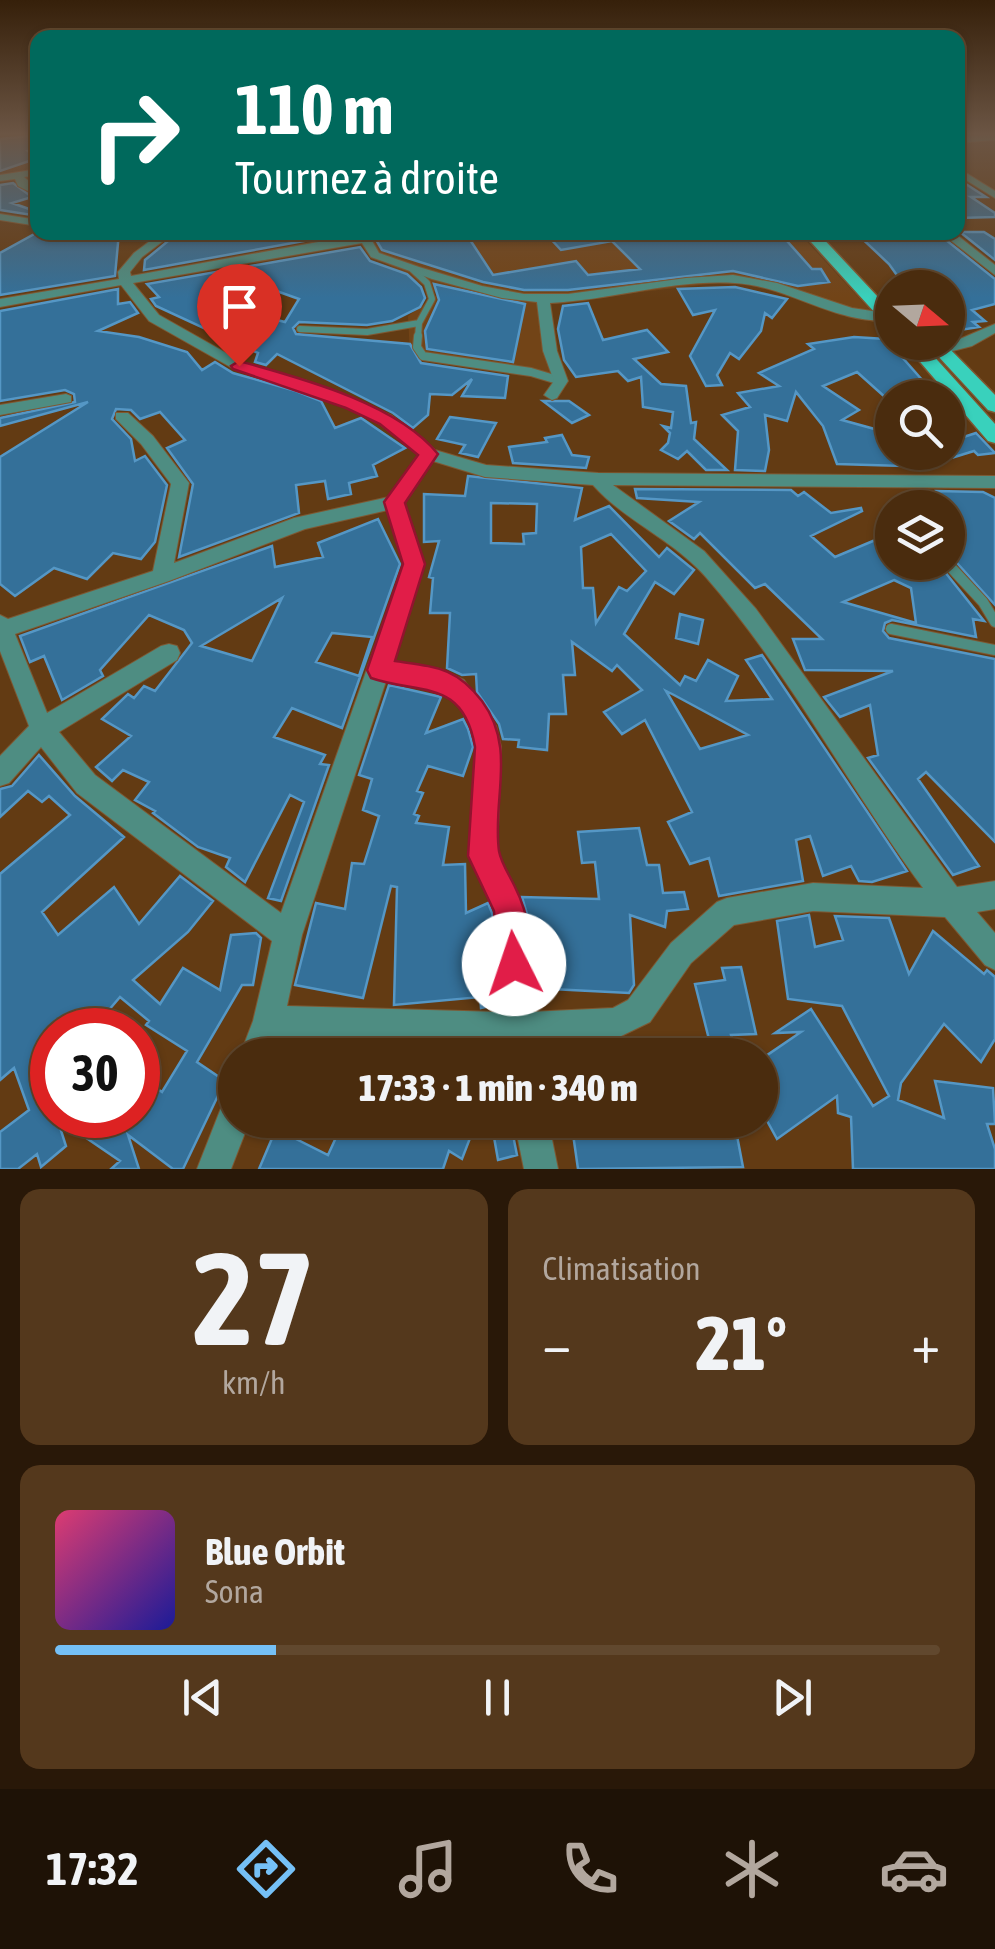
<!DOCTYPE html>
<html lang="fr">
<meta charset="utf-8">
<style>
:root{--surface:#4a2c0e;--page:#54381c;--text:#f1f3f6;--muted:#b2a79e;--line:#61482e;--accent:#75c0f6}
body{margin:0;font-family:"Asap Condensed",sans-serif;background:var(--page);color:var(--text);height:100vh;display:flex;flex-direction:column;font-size:38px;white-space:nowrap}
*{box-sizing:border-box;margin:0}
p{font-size:32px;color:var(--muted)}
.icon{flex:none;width:55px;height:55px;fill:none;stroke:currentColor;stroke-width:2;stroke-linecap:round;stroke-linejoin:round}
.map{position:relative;height:1169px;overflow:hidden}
.details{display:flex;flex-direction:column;gap:20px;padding:20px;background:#291808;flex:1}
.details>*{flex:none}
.hud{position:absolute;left:30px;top:30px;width:935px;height:210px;border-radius:20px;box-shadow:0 2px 8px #0004,0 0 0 2px var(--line);background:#00695c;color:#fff;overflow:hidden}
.needle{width:65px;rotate:109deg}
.controls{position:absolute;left:875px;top:270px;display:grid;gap:20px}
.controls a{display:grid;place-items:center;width:90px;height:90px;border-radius:50%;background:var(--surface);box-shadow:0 2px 8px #0004,0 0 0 2px var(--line);font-size:50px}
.speed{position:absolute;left:30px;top:1008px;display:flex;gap:20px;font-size:50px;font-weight:700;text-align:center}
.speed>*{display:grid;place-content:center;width:130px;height:130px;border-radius:50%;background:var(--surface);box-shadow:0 2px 8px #0004,0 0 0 2px var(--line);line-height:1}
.speed .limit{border:15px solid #d22;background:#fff;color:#111}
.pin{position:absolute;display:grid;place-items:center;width:85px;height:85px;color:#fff;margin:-102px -42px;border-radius:50% 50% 50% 0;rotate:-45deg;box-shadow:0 0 10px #0007}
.pin .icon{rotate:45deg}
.me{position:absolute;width:110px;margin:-55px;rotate:356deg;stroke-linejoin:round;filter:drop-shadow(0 0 8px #0008)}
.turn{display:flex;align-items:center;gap:35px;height:210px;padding:0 40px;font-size:45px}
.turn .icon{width:130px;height:130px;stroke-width:2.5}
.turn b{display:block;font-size:70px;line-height:85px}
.big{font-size:75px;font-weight:800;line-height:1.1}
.details .card{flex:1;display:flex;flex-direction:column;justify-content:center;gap:15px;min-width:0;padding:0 35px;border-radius:20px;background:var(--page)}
.details .dial{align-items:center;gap:0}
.dial b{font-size:130px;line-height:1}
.song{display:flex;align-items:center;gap:30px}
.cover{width:120px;height:120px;border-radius:15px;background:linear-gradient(135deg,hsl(340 70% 55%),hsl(240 70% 35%))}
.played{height:10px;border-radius:5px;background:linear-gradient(90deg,var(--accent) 25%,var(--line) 25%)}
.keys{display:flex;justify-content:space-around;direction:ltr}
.heat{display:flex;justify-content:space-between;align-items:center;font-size:55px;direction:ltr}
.details .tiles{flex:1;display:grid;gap:20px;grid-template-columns:1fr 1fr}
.card:last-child{grid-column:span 2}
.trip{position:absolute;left:218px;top:1038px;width:560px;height:100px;border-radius:50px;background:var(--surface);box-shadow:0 2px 8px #0004,0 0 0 2px var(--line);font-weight:800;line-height:100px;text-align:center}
.tabs{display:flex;height:160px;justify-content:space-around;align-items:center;background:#1e1206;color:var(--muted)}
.tabs .icon{width:70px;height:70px}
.tabs .selected{color:var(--accent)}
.tabs b{font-size:45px;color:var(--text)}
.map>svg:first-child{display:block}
.built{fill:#724417}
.building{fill:#347099;stroke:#5597c5;stroke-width:2.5;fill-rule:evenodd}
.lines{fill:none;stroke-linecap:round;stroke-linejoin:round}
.service-far2-casing{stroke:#7e5832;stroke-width:8}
.service-far1-casing{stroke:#7e5832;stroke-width:10}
.service-casing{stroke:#7e5832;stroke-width:12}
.minor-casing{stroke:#7e5832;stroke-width:2}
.tertiary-casing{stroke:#7e5832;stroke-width:2}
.primary-casing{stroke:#7e5832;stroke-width:3}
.service-far2{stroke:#4e8d82;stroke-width:6}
.service-far1{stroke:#4e8d82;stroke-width:8}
.service{stroke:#4e8d82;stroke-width:10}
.minor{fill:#4e8d82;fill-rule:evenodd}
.tertiary{fill:#4e8d82;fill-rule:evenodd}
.primary{fill:#39d1bc;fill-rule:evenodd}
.route{fill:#e11d48;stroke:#92132f;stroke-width:2.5}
</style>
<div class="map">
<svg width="995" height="1169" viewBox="0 0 995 1169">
<rect width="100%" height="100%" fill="#633b13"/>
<path class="built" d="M 354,233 L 799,233 L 885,326 L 781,290 L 735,281 L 548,303 L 552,375 L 410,356 L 408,316 L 438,294 L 366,252 Z"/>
<path class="building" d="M 38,135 L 38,149 L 28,151 L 38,158 L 0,171 L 0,139 Z
M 958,179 L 986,197 L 971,197 L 995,213 L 995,217 L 958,218 Z
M 13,183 L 32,197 L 12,203 L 38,212 L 32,215 L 0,210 L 0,185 Z
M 38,232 L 119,232 L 115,276 L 0,295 L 0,253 Z
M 179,232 L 324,232 L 326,237 L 144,270 L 145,260 Z
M 377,232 L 465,232 L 493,275 L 576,261 L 588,275 L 640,269 L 612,241 L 561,250 L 548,236 L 568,232 L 779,232 L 812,269 L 821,269 L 829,282 L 798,286 L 733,271 L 568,290 L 524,290 L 483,282 L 382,250 L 375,238 Z
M 855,232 L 936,232 L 995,279 L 995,304 L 972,310 L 985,321 L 973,322 L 979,327 L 954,331 L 948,325 L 948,288 L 906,288 L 889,264 Z
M 960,232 L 984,232 L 995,239 L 995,260 Z
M 360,247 L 370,261 L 407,274 L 421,287 L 425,298 L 420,307 L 392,321 L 367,325 L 299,322 L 293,328 L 296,334 L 410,344 L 421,363 L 508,376 L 505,398 L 462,396 L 472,379 L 452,395 L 430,394 L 428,415 L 413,428 L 393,413 L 277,354 L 266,365 L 255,362 L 258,353 L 156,306 L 151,299 L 159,297 L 147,284 ZM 268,288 L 299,299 L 285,322 L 228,308 Z
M 434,284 L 525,304 L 513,362 L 427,349 L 425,331 L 439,300 Z
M 735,287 L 787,299 L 772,318 L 765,313 L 761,331 L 739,359 L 730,353 L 717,375 L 722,385 L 706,386 L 690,356 L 715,310 L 693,315 L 678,289 Z
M 118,289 L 118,304 L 130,302 L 138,313 L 98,331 L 139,337 L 187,352 L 202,370 L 215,362 L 233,373 L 296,391 L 321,401 L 335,428 L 361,418 L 405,448 L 373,465 L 377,476 L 349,483 L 351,494 L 328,499 L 325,481 L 296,485 L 299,513 L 179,557 L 193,484 L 167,448 L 185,440 L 160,412 L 140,419 L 131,410 L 116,409 L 112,419 L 131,439 L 135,461 L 145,456 L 167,485 L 155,542 L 141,559 L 113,553 L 87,579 L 54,568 L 15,596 L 0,584 L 0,457 L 88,402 L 0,426 L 0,418 L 75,402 L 74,394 L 65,390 L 0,401 L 0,311 Z
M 588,303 L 603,340 L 647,330 L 668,352 L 634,359 L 661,384 L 686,386 L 691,423 L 696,422 L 694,439 L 727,470 L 706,470 L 687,451 L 678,459 L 661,450 L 668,443 L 670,433 L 663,426 L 671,428 L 673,412 L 643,407 L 641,377 L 628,381 L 618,371 L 576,377 L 564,360 L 558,329 L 563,306 Z
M 854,337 L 886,339 L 938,398 L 886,398 L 857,372 L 823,386 L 859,410 L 842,420 L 889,433 L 886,449 L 905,454 L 903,466 L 837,464 L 823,426 L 796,392 L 787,421 L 765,415 L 769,450 L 765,471 L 735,470 L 738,431 L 722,415 L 750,407 L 738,393 L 779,386 L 759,373 L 814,349 L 808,344 Z
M 543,401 L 569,401 L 589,415 L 572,423 Z
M 450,417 L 496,423 L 478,457 L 460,453 L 465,445 L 437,439 Z
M 976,433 L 995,453 L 978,455 L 974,451 L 948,459 L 948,442 Z
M 562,435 L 572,455 L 589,457 L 586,468 L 513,463 L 509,447 L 547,442 L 545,438 Z
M 468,476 L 582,488 L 575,520 L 609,506 L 659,557 L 667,548 L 689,566 L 694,570 L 674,594 L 655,582 L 624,634 L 680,685 L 685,676 L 696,681 L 708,660 L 738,676 L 726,701 L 772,699 L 746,660 L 762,655 L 907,871 L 872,882 L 859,881 L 851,866 L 823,876 L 810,836 L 796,840 L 803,881 L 719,896 L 709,858 L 690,864 L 668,822 L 692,812 L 645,720 L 622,734 L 604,712 L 642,690 L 617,665 L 612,671 L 572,642 L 575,675 L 563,675 L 566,714 L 549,714 L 547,750 L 518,747 L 519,740 L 503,739 L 499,724 L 477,692 L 476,674 L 462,675 L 447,668 L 450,613 L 430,613 L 433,578 L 429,577 L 439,541 L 424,542 L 424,494 L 465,496 ZM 491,503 L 537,504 L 536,533 L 523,534 L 524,544 L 491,543 ZM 611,534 L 646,571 L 627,591 L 619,587 L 596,623 L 593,588 L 583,588 L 581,547 ZM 666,691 L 674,695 L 748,735 L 700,749 Z
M 635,489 L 791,490 L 798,496 L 804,492 L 831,513 L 861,508 L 862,511 L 811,536 L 835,557 L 892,533 L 892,562 L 937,562 L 984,621 L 973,619 L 976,637 L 892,620 L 885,623 L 883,631 L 889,638 L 995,659 L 995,842 L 926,772 L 918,779 L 979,866 L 953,875 L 868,758 L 878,755 L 870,705 L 840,717 L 824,697 L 893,671 L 805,670 L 793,639 L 822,639 L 765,584 L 755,588 L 700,533 L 694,539 L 669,521 L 699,502 L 637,498 ZM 894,580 L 911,588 L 916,623 L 843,602 Z
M 936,491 L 983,492 L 995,498 L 995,605 L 948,553 L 948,508 L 942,508 Z
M 378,519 L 400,564 L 342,728 L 292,708 L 274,737 L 325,755 L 320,764 L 329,765 L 281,901 L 268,898 L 304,802 L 290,795 L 245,882 L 226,867 L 230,858 L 198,847 L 153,813 L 155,811 L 135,800 L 149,782 L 123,770 L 112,781 L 96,767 L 131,736 L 102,719 L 128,694 L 134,698 L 144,686 L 155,691 L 192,643 L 184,630 L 149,615 L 100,670 L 103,676 L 62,700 L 44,656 L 30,662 L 20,636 L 272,546 L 275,567 L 323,557 L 318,543 ZM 282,598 L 252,661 L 201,646 ZM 332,633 L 372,637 L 359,676 L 316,662 Z
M 680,614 L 703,620 L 698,644 L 676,638 Z
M 389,685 L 441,697 L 426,733 L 463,719 L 468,729 L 473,747 L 463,776 L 428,766 L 417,791 L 423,793 L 414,814 L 419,816 L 416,823 L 449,827 L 443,865 L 465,864 L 466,913 L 488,903 L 492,913 L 496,932 L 495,1005 L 481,1008 L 480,997 L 394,1005 L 397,887 L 391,886 L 363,998 L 295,985 L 316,903 L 345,909 L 352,863 L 364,864 L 379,816 L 363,810 L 372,779 L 359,775 Z
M 39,755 L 75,796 L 124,837 L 42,912 L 58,935 L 114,887 L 139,924 L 180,876 L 213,901 L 188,932 L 133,980 L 160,1004 L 183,968 L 220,990 L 231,935 L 256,933 L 261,938 L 253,985 L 242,985 L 197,1062 L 225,1081 L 183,1169 L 173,1169 L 128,1135 L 139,1169 L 111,1169 L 120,1161 L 57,1118 L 66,1146 L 41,1167 L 37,1154 L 18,1169 L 0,1169 L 0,1132 L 29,1110 L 14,1068 L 0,1080 L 0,874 L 70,815 L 49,796 L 42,802 L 28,791 L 0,817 L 0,789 L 12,786 ZM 120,997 L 149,1021 L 146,1025 L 187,1051 L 162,1092 L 138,1076 L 138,1115 L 52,1115 L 52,1030 L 110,1030 L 102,1018 Z
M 639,828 L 647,865 L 659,865 L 663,893 L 684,892 L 688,909 L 667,911 L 665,927 L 630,915 L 634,985 L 629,993 L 532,988 L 532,931 L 522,897 L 599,899 L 595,862 L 582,863 L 578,832 Z
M 809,915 L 815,947 L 843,940 L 835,916 L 889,918 L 909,974 L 933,931 L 984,974 L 987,970 L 995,977 L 995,1039 L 981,1062 L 944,1024 L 901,1083 L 898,1100 L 944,1118 L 935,1081 L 993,1088 L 995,1124 L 987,1124 L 995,1149 L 995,1169 L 853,1169 L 851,1117 L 838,1113 L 837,1096 L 777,1139 L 760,1108 L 760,1060 L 801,1032 L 775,1033 L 811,1009 L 873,1106 L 889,1096 L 842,1006 L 788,999 L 777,921 Z
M 741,967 L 756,1034 L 731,1035 L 736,1052 L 713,1055 L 695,984 L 725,980 L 722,968 Z
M 344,1120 L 477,1120 L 462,1159 L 449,1151 L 443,1169 L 259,1169 L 276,1129 L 328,1155 Z
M 491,1120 L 510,1120 L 517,1155 L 498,1160 Z
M 571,1120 L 734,1120 L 743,1167 L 578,1169 Z"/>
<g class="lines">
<defs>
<path id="service-far2" d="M 300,329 L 367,332 L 419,323 L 432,299 L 427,283 L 412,269
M 418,338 L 419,323"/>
<path id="service-far1" d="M 418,336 L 417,347 L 423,356 L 531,372 L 561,381"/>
<path id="service" d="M 946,562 L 983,602 L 995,622
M 891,629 L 995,650"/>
<path id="minor" d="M 995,134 L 995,140 L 958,143 L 958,137 Z
M 958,168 L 995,191 L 995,198 L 958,175 Z
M 38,169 L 38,175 L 24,177 L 38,189 L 38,196 L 18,186 L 15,179 L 0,181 L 0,175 Z
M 0,214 L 38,220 L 38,226 L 0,220 Z
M 162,232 L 175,232 L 142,257 L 130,272 L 131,276 L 373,232 L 371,239 L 379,253 L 419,267 L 482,286 L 524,294 L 568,294 L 686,278 L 733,275 L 777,283 L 852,308 L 892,314 L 892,320 C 838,326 789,286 735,283 C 673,279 612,300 550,303 L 557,351 L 568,381 L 557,398 L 552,400 L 544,395 L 554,381 L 543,351 L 537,302 L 502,298 L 432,279 L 371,257 L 362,243 L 133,283 L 159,315 L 244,363 L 307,381 L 357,401 L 392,416 L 435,450 L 486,465 L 598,473 L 995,476 L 995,488 L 613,485 L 704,551 L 756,609 L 957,887 L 995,881 L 995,909 L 977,912 L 995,933 L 995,970 L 985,965 L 945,917 L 813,911 L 734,925 L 691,963 L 650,1022 L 615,1039 L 532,1043 L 535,1055 L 503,1055 L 501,1043 L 278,1037 L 272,1055 L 240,1055 L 253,1021 L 272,941 L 77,793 L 41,747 L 9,783 L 0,786 L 0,756 L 29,726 L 0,651 L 0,615 L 8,619 L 153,571 L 171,484 L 141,444 L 116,419 L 116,413 L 128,413 L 153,436 L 189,483 L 174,563 L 294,518 L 389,497 L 420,455 L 380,424 L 347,407 L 297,387 L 234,369 L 149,321 L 121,285 L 0,307 L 0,299 L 119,279 L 118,272 L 134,253 ZM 433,461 L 485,477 L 593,485 C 625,521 672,539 705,576 C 789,672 848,786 923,888 L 813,883 L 727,898 L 717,902 L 671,943 L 628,1000 L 613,1008 L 529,1012 L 528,932 L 524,910 L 497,854 L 501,747 L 496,726 L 464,680 L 439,669 L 392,662 L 424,564 L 404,502 ZM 388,510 L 404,564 L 281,913 L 95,775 L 59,732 L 177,660 L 180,653 L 177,646 L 169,644 L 161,646 L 47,713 L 15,634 L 169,581 L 305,529 ZM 386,681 C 435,688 464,690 477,747 L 471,855 L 496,912 L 500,932 L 499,1012 L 287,1006 L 302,935 Z
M 940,232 L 953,232 L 995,265 L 995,275 Z
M 66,394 L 71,396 L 71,402 L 0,415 L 0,405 Z
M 235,1098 L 235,1120 L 250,1120 L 231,1169 L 197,1169 L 223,1103 Z
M 514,1120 L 548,1120 L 558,1169 L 524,1169 Z"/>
<path id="tertiary" d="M 995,324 L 995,333 L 972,346 L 941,354 L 934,350 Z"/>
<path id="primary" d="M 802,232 L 817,232 L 892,312 L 892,326 L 886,325 Z
M 903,342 L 921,342 L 995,424 L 995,443 L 988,441 Z
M 925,342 L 943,342 L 995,395 L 995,412 L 988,410 Z"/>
</defs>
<use href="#service-far2" class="service-far2-casing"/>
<use href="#service-far1" class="service-far1-casing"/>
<use href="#service" class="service-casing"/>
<use href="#minor" class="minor-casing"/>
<use href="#tertiary" class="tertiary-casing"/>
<use href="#primary" class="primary-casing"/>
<use href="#service-far2" class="service-far2"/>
<use href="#service-far1" class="service-far1"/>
<use href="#service" class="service"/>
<use href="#minor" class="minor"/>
<use href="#tertiary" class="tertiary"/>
<use href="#primary" class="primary"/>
</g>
<linearGradient id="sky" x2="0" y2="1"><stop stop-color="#36200a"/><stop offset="0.45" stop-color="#6b5544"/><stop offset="1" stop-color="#6b5544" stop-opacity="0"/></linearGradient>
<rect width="995" height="298" fill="url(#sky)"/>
<path class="route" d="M 239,361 C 300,378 397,403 438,454 L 405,503 L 425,564 L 395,661 C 436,667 456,667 482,701 C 517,748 492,799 499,851 C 501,863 510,876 515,887 C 527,911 537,950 526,976 L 514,981 L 502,976 L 497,964 L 494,911 L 468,856 L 475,747 C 463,678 420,695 371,678 L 367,670 L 403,564 L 384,502 L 418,455 L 380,424 L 346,408 L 233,369 L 231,366 Z"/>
</svg>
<div class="controls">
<a><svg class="needle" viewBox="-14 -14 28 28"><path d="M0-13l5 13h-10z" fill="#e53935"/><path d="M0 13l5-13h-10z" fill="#b2a79e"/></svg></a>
<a><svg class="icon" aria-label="search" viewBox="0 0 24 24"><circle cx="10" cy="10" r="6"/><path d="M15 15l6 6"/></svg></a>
<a><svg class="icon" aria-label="layers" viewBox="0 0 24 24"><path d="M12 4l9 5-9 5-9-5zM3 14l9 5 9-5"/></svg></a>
</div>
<div class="speed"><div class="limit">30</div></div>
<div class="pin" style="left:239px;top:366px;background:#d93025"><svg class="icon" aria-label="arrive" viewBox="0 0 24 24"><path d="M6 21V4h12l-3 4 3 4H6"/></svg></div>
<svg class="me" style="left:514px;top:964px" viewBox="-20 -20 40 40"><circle r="19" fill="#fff"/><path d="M0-13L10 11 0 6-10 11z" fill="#e11d48"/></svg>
<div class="trip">17:33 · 1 min · 340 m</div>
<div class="hud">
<div class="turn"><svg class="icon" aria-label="right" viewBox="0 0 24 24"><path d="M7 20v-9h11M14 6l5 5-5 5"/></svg><div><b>110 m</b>Tournez à droite</div></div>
</div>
</div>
<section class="details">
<div class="tiles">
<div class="card dial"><b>27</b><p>km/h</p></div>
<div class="card"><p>Climatisation</p>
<div class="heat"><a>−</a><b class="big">21°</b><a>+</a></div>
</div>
<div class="card">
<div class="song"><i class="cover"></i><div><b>Blue Orbit</b><p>Sona</p></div></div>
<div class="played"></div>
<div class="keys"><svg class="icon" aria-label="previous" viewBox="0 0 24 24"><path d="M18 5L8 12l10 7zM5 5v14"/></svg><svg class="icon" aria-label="pause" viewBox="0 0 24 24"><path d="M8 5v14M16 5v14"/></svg><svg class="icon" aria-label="next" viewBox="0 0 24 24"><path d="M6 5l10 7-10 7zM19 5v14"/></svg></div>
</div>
</div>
</section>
<nav class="tabs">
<b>17:32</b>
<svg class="icon selected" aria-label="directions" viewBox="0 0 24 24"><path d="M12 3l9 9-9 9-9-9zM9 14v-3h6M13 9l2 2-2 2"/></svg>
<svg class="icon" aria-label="music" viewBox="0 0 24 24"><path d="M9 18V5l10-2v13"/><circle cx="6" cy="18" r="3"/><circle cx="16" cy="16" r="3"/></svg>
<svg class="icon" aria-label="phone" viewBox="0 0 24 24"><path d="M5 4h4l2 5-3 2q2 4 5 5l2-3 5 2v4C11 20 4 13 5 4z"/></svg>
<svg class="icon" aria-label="climate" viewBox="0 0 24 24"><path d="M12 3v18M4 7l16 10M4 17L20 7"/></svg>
<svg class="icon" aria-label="car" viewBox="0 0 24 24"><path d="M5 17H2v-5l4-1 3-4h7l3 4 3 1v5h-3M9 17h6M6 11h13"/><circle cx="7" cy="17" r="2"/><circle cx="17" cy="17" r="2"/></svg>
</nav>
